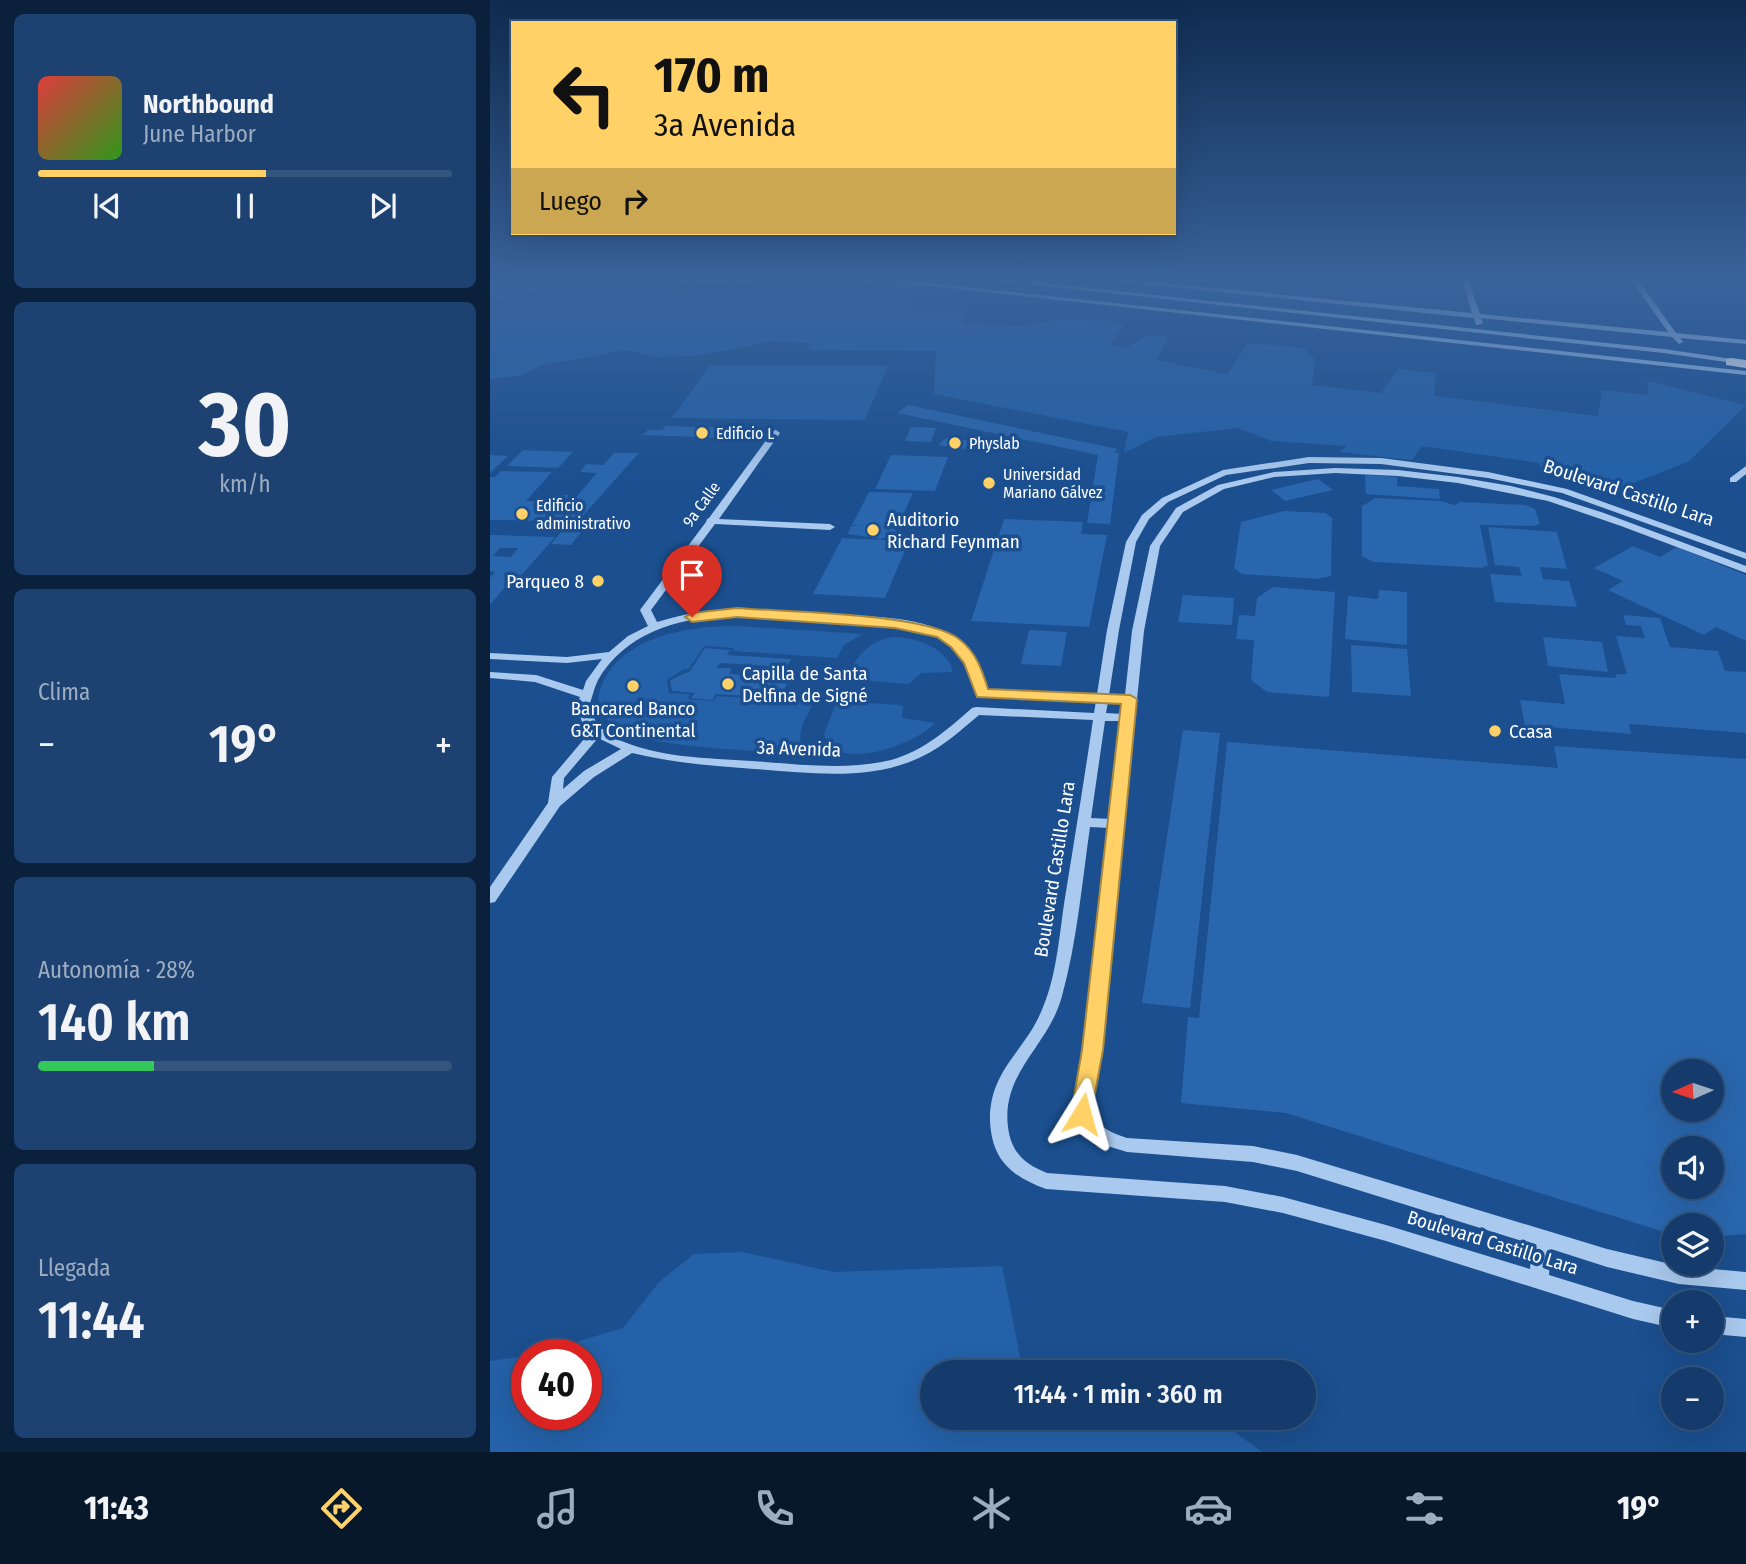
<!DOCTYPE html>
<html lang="es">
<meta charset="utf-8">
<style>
:root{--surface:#143b6b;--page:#1d4271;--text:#f1f3f6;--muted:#9dadc1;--line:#33557e;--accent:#ffd166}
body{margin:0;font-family:"Fira Sans Condensed",sans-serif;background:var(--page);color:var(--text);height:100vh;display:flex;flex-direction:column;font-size:26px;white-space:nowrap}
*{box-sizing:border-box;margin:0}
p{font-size:23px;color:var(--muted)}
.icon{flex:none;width:38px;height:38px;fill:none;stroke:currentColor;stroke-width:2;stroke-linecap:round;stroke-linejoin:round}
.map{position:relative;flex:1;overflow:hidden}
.sheet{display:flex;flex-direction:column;gap:14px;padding:14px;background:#0b203b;width:490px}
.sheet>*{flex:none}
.guide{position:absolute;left:21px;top:21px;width:665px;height:214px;border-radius:0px;box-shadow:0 7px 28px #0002,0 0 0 2px var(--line);background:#ffd166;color:#111;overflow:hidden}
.needle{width:46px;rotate:267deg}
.buttons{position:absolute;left:1171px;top:1059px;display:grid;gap:14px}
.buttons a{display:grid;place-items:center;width:63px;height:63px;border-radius:50%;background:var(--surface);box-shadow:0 7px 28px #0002,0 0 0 2px var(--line);font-size:35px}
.speed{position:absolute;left:21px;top:1339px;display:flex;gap:14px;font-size:35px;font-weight:700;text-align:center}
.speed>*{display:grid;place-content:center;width:91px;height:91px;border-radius:50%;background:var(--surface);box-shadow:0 7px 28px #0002,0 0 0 2px var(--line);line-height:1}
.speed .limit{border:10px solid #d22;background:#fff;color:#111}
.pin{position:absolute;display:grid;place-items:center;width:60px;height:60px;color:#fff;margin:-72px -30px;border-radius:50% 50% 50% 0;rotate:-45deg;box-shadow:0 0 7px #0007}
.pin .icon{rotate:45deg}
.me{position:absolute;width:77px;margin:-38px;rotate:8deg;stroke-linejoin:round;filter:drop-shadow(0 0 5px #0008)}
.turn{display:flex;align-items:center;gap:24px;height:147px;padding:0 28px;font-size:32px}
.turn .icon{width:91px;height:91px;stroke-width:2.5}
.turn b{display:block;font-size:49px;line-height:60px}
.then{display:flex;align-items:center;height:66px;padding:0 28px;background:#0003;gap:14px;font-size:26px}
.big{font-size:52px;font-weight:600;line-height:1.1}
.sheet .card{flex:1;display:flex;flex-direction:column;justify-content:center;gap:10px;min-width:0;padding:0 24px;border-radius:10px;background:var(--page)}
.sheet .dial{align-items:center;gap:0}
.dial b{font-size:91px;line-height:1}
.song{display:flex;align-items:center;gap:21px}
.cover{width:84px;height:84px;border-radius:10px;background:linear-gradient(135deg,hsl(0 70% 55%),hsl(110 70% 35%))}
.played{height:7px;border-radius:4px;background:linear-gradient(90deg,var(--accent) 55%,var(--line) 55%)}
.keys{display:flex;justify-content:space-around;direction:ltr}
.heat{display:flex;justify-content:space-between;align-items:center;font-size:38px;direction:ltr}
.charge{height:10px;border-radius:5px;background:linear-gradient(90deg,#34c759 28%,var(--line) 0)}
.trip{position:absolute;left:430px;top:1360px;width:396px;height:70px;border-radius:35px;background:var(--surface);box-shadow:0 7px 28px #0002,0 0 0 2px var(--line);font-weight:600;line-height:70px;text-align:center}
.dock{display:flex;height:112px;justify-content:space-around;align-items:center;background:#08182b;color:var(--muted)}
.dock .icon{width:49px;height:49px}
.dock .active{color:var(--accent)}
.dock b{font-size:32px;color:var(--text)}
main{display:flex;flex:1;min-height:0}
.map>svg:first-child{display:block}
.green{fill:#2461a8}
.building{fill:#2a66ad;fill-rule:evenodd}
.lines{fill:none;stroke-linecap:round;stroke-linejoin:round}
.minor{fill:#a9c9ee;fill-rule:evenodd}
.highway{fill:#fff;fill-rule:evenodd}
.route{fill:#ffd166;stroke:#a68842;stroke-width:2}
.poi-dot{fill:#ffd166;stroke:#1b4f8f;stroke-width:2.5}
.labels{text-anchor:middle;stroke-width:7;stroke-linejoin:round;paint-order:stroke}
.far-poi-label{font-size:16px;fill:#fff;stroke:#1b4f8f;text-anchor:start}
.far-street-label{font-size:16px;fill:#fff;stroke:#1b4f8f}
.street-label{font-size:19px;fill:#fff;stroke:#1b4f8f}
.poi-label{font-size:19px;fill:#fff;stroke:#1b4f8f;text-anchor:start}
</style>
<main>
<section class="sheet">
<div class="card">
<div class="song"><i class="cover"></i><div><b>Northbound</b><p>June Harbor</p></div></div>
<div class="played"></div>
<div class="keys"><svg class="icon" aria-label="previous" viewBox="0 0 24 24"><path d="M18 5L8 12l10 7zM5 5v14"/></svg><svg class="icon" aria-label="pause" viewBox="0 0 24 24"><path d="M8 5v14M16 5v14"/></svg><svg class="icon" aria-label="next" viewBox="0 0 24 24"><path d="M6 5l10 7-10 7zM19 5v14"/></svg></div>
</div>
<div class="card dial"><b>30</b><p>km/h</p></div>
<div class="card"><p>Clima</p>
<div class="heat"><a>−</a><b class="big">19°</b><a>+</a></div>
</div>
<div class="card"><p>Autonomía · 28%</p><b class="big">140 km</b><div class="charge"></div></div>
<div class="card"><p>Llegada</p><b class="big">11:44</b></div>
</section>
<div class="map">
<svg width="1256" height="1452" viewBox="0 0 1256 1452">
<rect width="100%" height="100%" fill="#1b4f8f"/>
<path class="green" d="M 326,283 L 431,296 L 420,306 L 478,306 L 472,323 L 533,326 L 568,319 L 622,321 L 634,325 L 620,345 L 637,348 L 657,335 L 678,337 L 666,360 L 737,374 L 758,343 L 814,348 L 825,359 L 822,385 L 891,393 L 909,369 L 946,373 L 944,396 L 1108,416 L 1112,390 L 1159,395 L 1157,381 L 1256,405 L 1198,462 L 1130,488 L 1054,475 L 1049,463 L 932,446 L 922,460 L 849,452 L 857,446 L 781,441 L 748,428 L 666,437 L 634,453 L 638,432 L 444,394 L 446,351 L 318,350 L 320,343 L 284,341 L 205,356 L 169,357 L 135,350 L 50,366 L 32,375 L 0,379 L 0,305 L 111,290 L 315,292 Z
M 220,365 L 398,366 L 375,420 L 182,418 Z
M 247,626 L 373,634 L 354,645 L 347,658 L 243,651 L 244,648 L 214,646 L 199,669 L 194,669 L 177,680 L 179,693 L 200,694 L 198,699 L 223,701 L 227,696 L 324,702 C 315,720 303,735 316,754 C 269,750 169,750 130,729 C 116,721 104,707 110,690 C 127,637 199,625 247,626 Z
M 403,637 C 425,637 458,648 463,672 L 431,673 L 419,684 L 358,679 C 364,657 379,641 403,637 Z
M 349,701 L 410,705 L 413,707 L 412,718 L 445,723 C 426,744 345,775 334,734 L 346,703 Z
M 252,1252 L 344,1272 L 512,1266 L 533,1372 L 443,1372 L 443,1418 L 726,1418 L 772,1452 L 0,1452 L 0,1361 L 37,1356 L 37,1414 L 96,1414 L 96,1354 L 45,1354 L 133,1328 L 169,1282 L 204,1254 Z"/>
<path class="building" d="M 0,277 L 69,277 L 51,294 L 0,301 Z
M 158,277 L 208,277 L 197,285 L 154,281 Z
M 214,277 L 253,277 L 239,285 L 202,285 Z
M 256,277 L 294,277 L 289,289 L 244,285 Z
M 299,277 L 329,277 L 317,284 L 298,281 Z
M 375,280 L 427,285 L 418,291 L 368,285 Z
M 418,405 L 628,449 L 624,453 L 629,453 L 620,524 L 597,523 L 608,455 L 407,413 Z
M 176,426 L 271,429 L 265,439 L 153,435 L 158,430 L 172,430 Z
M 421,427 L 446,428 L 441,442 L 415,441 Z
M 456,438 L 482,441 L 474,449 L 448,445 Z
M 33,450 L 83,452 L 68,468 L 17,466 Z
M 124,453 L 149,453 L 89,520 L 61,520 L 68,511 L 59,521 L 0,520 L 0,477 L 5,477 L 11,471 L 62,472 L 36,501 L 56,502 L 61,495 L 79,495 L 73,503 L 81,503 L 107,473 L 90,472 L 96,464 L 113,465 Z
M 0,455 L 18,456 L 0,473 Z
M 401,455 L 458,457 L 445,491 L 385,489 Z
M 875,475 L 907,477 L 907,486 L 949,489 L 950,499 L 876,494 Z
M 828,479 L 843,490 L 795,501 L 781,490 Z
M 379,492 L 423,493 L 405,533 L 398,537 L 391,539 L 358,534 L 361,526 L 372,526 L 362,525 Z
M 886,498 L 950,501 L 965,505 L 970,502 L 1035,505 L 1045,509 L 1050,524 L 1043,526 L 990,525 L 998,565 L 992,568 L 884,562 L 872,556 L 872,506 Z
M 794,511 L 835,513 L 842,518 L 841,576 L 828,579 L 752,574 L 744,568 L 751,522 Z
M 514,519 L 593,522 L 591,534 L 617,535 L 599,627 L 481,621 Z
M 77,525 L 96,526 L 81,545 L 61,544 Z
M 998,527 L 1067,532 L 1077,569 L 1050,567 L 1053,579 L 1079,581 L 1087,607 L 1005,602 L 1000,574 L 1032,576 L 1029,567 L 1005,565 Z
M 0,535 L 65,537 L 20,588 L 14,588 L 0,605 L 0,578 L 5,572 L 0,571 ZM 10,548 L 28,548 L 21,557 L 3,556 Z
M 352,538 L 419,541 L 395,598 L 323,594 Z
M 1143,546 L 1170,557 L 1187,547 L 1256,575 L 1256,641 L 1226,627 L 1214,635 L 1118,590 L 1133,581 L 1104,568 Z
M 783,587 L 845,592 L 839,697 L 777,692 L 761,680 L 764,640 L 746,639 L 749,615 L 765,616 L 767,598 Z
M 889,590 L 917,592 L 917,645 L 855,639 L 858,596 L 888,599 Z
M 693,595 L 744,598 L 742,625 L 688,622 Z
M 1133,615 L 1170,618 L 1180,647 L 1228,651 L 1235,671 L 1256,672 L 1256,733 L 1139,724 L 1141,734 L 1035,725 L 1030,700 L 1075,704 L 1069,674 L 1125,678 L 1127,674 L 1137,674 L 1126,636 L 1155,638 L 1151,626 L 1136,625 Z
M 539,630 L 577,632 L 571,666 L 531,664 Z
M 1053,637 L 1112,642 L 1118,672 L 1058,666 Z
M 861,645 L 917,649 L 921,696 L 862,692 Z
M 215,648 L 240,650 L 237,655 L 301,659 L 291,677 L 295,678 L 292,683 L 297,683 L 292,693 L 287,693 L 284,698 L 226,694 L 222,700 L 201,698 L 205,693 L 182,691 L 180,680 L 200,671 ZM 230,663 L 279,666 L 273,676 L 239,674 L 242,668 L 227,668 Z
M 693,730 L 730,733 L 700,1008 L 652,1003 Z
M 737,742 L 1068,768 L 1064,746 L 1256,759 L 1256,1234 L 1222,1237 L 1222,1225 L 1183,1225 L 1183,1232 L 1171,1231 L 796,1113 L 691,1103 L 698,1017 L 709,1018 ZM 1183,1071 L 1222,1071 L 1222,1110 L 1183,1110 ZM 1183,1148 L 1222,1148 L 1222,1186 L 1183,1186 Z"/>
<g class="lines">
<path class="minor" d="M 358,277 L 383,277 L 1256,371 L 1256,375 Z
M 470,277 L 495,277 L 1174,349 L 1256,361 L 1256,365 L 1174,353 Z
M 584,277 L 611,277 L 982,313 L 971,277 L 977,277 L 990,314 L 1178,332 L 1139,277 L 1146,277 L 1186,333 L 1256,340 L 1256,344 L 1190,338 L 1193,342 L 1189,344 L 1182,337 L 991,318 L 993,323 L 989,325 L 986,325 L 984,318 Z
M 286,430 L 290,433 L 229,519 L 340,524 L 345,527 L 340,530 L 225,524 L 161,610 L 167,622 C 186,616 205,612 225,610 C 259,608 293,613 327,615 C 369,617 427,613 464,637 C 482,649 490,671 497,691 L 607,694 L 617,630 L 636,542 L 652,515 L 672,498 L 733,470 L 819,457 L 891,458 L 998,472 L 1077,489 L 1256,553 L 1256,559 L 1072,493 L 998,478 L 891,464 L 819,463 L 736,475 L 678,502 L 659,519 L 646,542 L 629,630 L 619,695 L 635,695 L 642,631 L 660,546 L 686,508 L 728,485 L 784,472 L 845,468 L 908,470 L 968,477 L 1021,486 L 1064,497 L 1114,513 L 1256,566 L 1256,573 L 1131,526 L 1058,501 L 968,483 L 908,476 L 845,473 L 784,477 L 734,489 L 693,512 L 670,546 L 654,631 L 611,1050 L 601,1113 C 610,1128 621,1133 637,1138 L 763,1146 L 807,1155 L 1117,1249 L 1189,1266 L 1256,1272 L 1256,1290 L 1189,1284 L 1117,1267 L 1061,1249 L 1059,1275 L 1143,1301 L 1183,1310 L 1183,1328 L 1143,1319 L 896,1241 L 793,1213 L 735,1202 L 556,1189 C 521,1176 502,1160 500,1121 C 499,1071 534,1052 551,1012 C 566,979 569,939 574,904 C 584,842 594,781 603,720 L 489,715 C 471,730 454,746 433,756 C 382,782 319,773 264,769 C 223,766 183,763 142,753 L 104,777 L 70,806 L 5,902 L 0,903 L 0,887 L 58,803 L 62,777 L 100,732 L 93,725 L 87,706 L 90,697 L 45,682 L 0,678 L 0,672 L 46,675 L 93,690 L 96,681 L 112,659 L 77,663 L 0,659 L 0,653 L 77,657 L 119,652 L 138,636 L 158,626 L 150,610 L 216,522 L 217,519 L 219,518 L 283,431 ZM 236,616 L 391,625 L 434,632 L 457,642 L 469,654 L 488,697 L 606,701 L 604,713 L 486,707 L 482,708 C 457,730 433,751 401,760 C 356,771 307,764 262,761 C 217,758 166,758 125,738 C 110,730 104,721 99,706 C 102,698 104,688 108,680 C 134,634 187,618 236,616 ZM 618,702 L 634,702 L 633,714 L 616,713 ZM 615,721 L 632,721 L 621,819 L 601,818 ZM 108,738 L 131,749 L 94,771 L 73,789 L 74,778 ZM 600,827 L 620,828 L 595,1050 L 583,1114 L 595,1133 L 608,1143 L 637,1152 L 763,1162 L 807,1171 L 1042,1244 L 1040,1269 L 896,1225 L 793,1197 L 735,1186 L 557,1173 C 534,1164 521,1152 518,1127 C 511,1072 559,1046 572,996 C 587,942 592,883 600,827 Z
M 1256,466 L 1256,474 L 1246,482 L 1240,482 L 1240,478 Z
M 1222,1316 L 1256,1319 L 1256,1337 L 1222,1334 Z"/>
<path class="highway" d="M 1241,358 L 1256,360 L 1256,368 L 1236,365 L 1236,359 Z"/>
</g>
<linearGradient id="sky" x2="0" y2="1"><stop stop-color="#0f2b4f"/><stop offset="0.58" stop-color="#39639b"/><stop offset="1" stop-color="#39639b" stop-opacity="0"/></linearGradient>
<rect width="1256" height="481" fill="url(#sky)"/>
<path class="route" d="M 247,608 C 295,612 435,613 469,639 C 486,652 492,670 498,689 L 640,695 L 647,699 L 613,1050 L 600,1120 L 592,1123 L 584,1120 L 581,1114 L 592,1050 L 631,704 L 487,697 L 474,663 L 461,647 L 447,637 L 405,628 L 247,617 L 202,622 L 195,617 L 202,613 Z"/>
<g class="poi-dot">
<circle cx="212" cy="433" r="7"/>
<circle cx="465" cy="443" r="7"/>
<circle cx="499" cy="483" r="7"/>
<circle cx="32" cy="514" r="7"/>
<circle cx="383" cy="530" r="7"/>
<circle cx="108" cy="581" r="7"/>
<circle cx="238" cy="684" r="7"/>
<circle cx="143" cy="686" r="7"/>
<circle cx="1005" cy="731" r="7"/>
</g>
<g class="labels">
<g class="far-poi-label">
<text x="226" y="439">Edificio L</text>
<text x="479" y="449">Physlab</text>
<text x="513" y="480">Universidad<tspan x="513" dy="18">Mariano Gálvez</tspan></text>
<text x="46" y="511">Edificio<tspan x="46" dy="18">administrativo</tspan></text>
</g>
<g class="far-street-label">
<text transform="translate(211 504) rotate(-54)" y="6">9a Calle</text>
</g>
<g class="street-label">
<text transform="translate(1139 492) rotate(18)" y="7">Boulevard Castillo Lara</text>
<text transform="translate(309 748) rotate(2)" y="7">3a Avenida</text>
<text transform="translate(564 869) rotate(-81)" y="7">Boulevard Castillo Lara</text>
<text transform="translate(1003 1242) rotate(17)" y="7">Boulevard Castillo Lara</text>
</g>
<g class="poi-label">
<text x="397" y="526">Auditorio<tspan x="397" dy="22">Richard Feynman</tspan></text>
<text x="94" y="588" text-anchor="end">Parqueo 8</text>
<text x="252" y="680">Capilla de Santa<tspan x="252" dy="22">Delfina de Signé</tspan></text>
<text x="143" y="715" text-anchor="middle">Bancared Banco<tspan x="143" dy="22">G&amp;T Continental</tspan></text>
<text x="1019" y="738">Ccasa</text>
</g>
</g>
</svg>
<div class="buttons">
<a><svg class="needle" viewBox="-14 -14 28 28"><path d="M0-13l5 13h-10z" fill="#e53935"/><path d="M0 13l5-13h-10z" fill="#9dadc1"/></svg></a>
<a><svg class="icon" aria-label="sound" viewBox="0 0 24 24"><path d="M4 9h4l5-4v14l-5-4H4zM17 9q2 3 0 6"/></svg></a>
<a><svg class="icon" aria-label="layers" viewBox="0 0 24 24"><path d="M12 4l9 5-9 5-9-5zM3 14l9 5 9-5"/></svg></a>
<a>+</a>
<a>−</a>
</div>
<div class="speed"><div class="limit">40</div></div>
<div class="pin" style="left:202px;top:617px;background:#d93025"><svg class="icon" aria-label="arrive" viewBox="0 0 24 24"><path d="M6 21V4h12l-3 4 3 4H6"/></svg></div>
<svg class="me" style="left:592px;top:1114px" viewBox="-20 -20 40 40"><path d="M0-17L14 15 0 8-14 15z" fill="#ffd166" stroke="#fff" stroke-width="4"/></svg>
<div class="trip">11:44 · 1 min · 360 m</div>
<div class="guide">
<div class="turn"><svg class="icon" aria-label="left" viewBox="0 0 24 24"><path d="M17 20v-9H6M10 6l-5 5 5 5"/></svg><div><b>170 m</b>3a Avenida</div></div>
<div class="then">Luego<svg class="icon" aria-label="right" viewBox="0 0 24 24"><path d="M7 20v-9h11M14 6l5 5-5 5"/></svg></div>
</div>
</div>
</main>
<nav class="dock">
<b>11:43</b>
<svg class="icon active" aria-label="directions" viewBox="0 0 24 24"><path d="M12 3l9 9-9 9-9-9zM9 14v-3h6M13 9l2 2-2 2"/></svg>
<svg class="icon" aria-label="music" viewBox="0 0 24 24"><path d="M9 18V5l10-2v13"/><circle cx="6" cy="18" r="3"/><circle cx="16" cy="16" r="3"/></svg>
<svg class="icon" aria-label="phone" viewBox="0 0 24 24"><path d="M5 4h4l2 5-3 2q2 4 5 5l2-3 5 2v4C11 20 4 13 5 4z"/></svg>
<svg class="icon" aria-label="climate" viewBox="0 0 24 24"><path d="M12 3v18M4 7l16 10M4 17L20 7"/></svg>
<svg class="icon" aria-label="car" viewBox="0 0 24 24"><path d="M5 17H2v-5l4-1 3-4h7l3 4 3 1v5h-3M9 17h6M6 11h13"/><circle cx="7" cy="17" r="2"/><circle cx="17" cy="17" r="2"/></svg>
<svg class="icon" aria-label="filters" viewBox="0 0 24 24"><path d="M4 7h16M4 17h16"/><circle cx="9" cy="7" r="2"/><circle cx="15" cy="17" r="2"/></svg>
<b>19°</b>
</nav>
